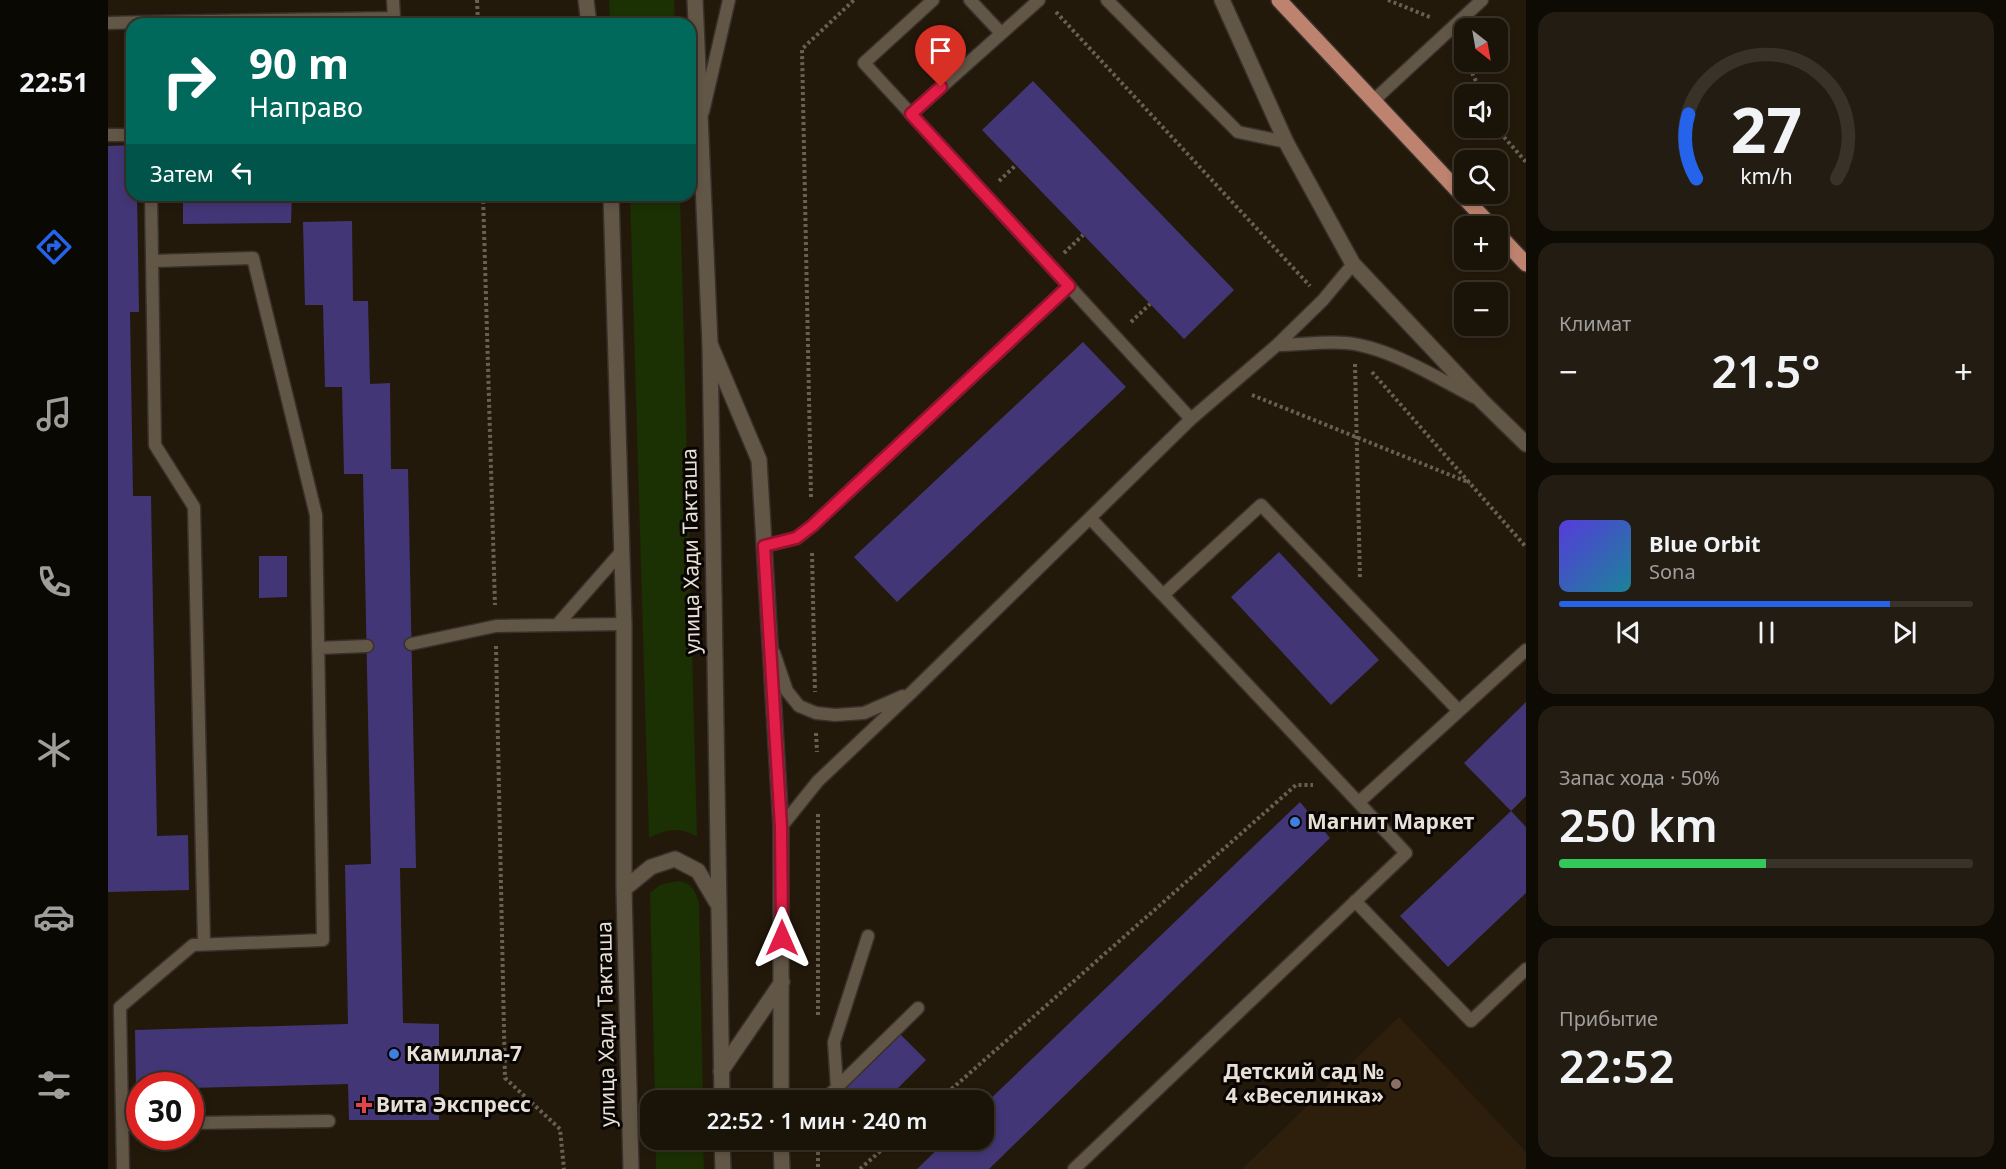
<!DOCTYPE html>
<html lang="ru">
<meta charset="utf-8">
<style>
:root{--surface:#1a1308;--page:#231c12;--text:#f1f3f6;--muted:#9f9e9c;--line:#383229;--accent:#2563eb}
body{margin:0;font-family:"Noto Sans",sans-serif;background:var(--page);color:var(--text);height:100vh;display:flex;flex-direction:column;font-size:22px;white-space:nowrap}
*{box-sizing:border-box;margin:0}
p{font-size:20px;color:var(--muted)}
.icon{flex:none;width:33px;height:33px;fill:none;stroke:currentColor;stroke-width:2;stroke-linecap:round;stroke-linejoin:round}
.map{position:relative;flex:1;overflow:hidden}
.drawer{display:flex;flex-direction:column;gap:12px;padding:12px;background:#0e0a04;width:480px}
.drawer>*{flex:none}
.guide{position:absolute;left:18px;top:18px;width:570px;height:183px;border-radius:18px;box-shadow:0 3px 9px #0003,0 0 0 2px var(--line);background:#00695c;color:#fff;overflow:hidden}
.needle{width:39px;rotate:149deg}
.controls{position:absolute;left:1346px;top:18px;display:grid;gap:12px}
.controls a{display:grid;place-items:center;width:54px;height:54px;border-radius:12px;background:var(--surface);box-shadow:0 3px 9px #0003,0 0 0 2px var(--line);font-size:30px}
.speed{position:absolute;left:18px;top:1072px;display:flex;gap:12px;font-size:30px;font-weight:700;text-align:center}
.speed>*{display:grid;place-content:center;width:78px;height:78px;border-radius:50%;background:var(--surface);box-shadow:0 3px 9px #0003,0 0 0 2px var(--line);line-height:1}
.speed .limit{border:9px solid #d22;background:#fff;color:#111}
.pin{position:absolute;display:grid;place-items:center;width:51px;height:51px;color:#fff;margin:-62px -26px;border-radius:50% 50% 50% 0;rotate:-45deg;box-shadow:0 0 6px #0007}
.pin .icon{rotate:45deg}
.me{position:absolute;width:66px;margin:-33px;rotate:0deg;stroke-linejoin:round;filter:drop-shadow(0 0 4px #0008)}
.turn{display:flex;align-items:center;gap:21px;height:126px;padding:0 24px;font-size:27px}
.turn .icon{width:78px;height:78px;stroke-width:2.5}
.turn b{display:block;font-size:42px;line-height:51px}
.then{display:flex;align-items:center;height:57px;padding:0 24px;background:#0003;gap:12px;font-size:22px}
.big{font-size:45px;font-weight:600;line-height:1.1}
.drawer .card{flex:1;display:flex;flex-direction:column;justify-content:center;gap:9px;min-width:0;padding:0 21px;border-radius:18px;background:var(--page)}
.drawer .dial{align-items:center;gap:0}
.dial svg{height:156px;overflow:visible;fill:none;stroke:var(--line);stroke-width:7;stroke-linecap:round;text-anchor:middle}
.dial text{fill:var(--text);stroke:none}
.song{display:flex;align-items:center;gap:18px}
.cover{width:72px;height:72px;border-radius:9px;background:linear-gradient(135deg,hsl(250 70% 55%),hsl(190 70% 35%))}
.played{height:6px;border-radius:3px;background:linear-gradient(90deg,var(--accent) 80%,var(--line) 80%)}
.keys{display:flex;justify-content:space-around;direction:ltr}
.heat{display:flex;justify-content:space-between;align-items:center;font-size:33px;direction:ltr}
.charge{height:9px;border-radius:4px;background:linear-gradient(90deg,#34c759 50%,var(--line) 0)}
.trip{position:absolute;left:532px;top:1090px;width:354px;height:60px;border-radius:18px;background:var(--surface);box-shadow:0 3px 9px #0003,0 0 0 2px var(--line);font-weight:600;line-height:60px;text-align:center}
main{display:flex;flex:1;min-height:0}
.tabs{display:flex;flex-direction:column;width:108px;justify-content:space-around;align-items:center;background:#0a0803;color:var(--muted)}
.tabs .icon{width:42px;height:42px}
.tabs .active{color:var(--accent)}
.tabs b{font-size:27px;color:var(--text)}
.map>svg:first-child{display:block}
.built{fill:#2e1f0c}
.green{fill:#1b3003}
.building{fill:#433676}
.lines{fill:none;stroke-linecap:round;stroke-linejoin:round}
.lane-casing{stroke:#38302b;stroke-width:15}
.street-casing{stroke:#38302b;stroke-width:18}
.secondary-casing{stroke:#38302b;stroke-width:18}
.primary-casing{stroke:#38302b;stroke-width:18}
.path{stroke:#696054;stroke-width:4;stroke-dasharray:3 3;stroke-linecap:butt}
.lane{stroke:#625646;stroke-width:12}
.street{stroke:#625646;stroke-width:15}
.secondary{stroke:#625646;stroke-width:15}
.primary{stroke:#bd836e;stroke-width:15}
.route-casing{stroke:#92132f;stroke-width:15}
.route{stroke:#e11d48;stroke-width:10}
.shop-dot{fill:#3f7fe0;stroke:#090502;stroke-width:2}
.education-dot{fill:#8d6e63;stroke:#090502;stroke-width:2}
.health-dot{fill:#e0444e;stroke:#090502;stroke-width:2}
.labels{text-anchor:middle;stroke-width:6;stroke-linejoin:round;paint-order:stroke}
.street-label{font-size:21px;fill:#e7e0d7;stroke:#090502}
.poi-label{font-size:21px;font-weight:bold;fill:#e7e0d7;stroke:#090502;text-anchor:start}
</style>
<main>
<nav class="tabs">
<b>22:51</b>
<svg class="icon active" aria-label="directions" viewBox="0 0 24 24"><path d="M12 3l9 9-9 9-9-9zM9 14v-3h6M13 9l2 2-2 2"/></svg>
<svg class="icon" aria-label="music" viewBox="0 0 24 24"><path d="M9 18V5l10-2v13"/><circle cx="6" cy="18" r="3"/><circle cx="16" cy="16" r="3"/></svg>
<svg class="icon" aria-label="phone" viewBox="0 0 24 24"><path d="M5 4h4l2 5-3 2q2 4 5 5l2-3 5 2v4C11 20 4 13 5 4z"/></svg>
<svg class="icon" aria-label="climate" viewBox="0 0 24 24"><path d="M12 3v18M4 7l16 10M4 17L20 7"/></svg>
<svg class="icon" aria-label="car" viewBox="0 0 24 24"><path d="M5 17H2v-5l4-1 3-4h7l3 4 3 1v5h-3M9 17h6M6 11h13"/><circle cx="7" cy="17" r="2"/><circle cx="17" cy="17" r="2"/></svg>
<svg class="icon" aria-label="filters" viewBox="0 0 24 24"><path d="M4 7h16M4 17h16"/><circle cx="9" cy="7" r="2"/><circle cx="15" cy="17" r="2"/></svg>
</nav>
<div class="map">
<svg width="1418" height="1169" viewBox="0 0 1418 1169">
<rect width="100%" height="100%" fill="#23190b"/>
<path class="built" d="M 1291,1017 L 1418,1152 L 1418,1169 L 1134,1169 Z"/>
<path class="green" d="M 501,0 L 566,0 L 567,24 L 502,24 Z
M 522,195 L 572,195 L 589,837 C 573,826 558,829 541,838 Z
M 570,881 C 584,883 587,890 591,903 L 595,1101 L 547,1101 L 542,893 L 552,885 Z
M 548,1140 L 595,1140 L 596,1169 L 548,1169 Z"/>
<path class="building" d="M 925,81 L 1126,290 L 1076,339 L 874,130 Z
M 24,145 L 24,195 L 29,195 L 31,312 L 22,312 L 25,496 L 43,496 L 49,836 L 80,835 L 81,890 L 0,892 L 0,146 Z
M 75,195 L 184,195 L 183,223 L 75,224 Z
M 244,221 L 245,301 L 260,301 L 262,384 L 282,383 L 283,469 L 300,469 L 308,868 L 292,868 L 295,1023 L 331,1024 L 331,1120 L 241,1120 L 240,1084 L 82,1088 L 82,1086 L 32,1086 L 32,1089 L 28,1089 L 27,1030 L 240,1024 L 237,865 L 263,864 L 255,474 L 236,474 L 234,387 L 217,387 L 215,305 L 197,305 L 195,222 Z
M 975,342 L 1018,387 L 789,602 L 746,557 Z
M 1171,552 L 1271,660 L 1223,705 L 1123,597 Z
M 151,556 L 179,556 L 179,597 L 151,598 Z
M 1418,702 L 1418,796 L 1403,811 L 1356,763 Z
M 1192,802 L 1222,838 L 881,1169 L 809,1169 L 839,1140 L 876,1140 L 876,1105 Z
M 1403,811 L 1418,827 L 1418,893 L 1340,967 L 1292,916 Z
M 790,1032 L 818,1060 L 777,1101 L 733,1101 L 732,1091 Z"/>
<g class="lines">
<defs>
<path id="lane" d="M 285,0 L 286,18
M 862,0 L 893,33
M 931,0 L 803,114 L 1083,419
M 999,0 L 1130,132 L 1178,142
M 39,22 L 286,18 L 287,24
M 0,23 L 39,22 L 39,24
M 1265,101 L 1374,0
M 595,112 L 621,0
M 803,114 L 756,63 L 825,0
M 0,135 L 24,135
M 43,195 L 47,445 L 86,507 L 96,943
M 1169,345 C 1191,345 1216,341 1238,343 C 1278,346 1330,378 1366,397
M 982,518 L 1055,595
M 656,546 L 689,538 L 704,526 L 961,286
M 449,625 L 514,551
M 303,644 L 388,626 L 516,624
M 210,648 L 259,646
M 666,653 L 679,691 L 691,706 L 708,713 L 727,715 L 756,713 L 795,696
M 1251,802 L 1351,711
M 673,827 L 710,781 L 804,692 L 1083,419 L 1169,345 L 1215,300 L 1245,264
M 1247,901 L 1363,1021 L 1418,969
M 729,1088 L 726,1042 L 760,936
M 715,1101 L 810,1008
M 82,1123 L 221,1121
M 15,1125 L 32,1124
M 15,1169 L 12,1007 L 85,945 L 215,940 L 208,515 L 145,258 L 44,261
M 966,1169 L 1298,853 L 1055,595 L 1153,505 L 1351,711 L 1418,650"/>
<path id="street" d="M 1114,0 L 1178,142 L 1245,264 L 1374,401 L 1418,444
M 602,344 L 651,460 L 673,827 L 673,1101
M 613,1071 L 674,982
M 673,1140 L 674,1169"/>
<path id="secondary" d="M 478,0 L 481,24
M 587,0 L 602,344 L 614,1101
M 503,195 L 516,624 L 516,889 L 523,1169
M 516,889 L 543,867 L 567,859 L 590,871 L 609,903
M 614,1140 L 615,1169"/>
<path id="primary" d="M 1171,0 L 1383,226
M 1389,233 L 1418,264"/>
</defs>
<use href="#lane" class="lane-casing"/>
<use href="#street" class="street-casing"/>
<use href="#secondary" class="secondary-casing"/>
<use href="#primary" class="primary-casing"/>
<path class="path" d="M 369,0 L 370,24
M 1280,0 L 1324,18
M 948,12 L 1202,286
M 1353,46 L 1356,54
M 1359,62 L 1374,94
M 1388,128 L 1418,162
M 891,181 L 908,165
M 375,195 L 387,605
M 956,253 L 975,235
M 1023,322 L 1042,304
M 1247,364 L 1252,579
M 1264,372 L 1418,547
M 1144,395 L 1362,483
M 703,497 L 694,49 L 746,0
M 704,553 L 707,692
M 388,646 L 397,1078 L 452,1129 L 456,1169
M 708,733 L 709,752
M 710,814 L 710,1016
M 830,1101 L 1188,785 L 1205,785
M 710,1140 L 710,1169
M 752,1169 L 785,1140"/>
<use href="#lane" class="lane"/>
<use href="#street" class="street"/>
<use href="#secondary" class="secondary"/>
<use href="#primary" class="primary"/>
</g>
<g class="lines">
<defs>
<path id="route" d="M 674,938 L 673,827 L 656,546 L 688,538 L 704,526 L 961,286 L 803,114 L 833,87"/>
</defs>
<use href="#route" class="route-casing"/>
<use href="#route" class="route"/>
</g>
<g class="shop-dot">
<circle cx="1187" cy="822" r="6"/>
<circle cx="286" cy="1054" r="6"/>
</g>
<circle class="education-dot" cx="1288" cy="1084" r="6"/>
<path class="health-dot" d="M253 1096h6v6h6v6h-6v6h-6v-6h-6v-6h6z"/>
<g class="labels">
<g class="street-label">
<text transform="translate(583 551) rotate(-91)" y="7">улица Хади Такташа</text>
<text transform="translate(498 1024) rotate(-91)" y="7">улица Хади Такташа</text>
</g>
<g class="poi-label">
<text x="1199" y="829">Магнит Маркет</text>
<text x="298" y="1061">Камилла-7</text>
<text x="1276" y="1079" text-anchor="end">Детский сад №<tspan x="1276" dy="24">4 «Веселинка»</tspan></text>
<text x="268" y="1112">Вита Экспресс</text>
</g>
</g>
</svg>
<div class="controls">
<a><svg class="needle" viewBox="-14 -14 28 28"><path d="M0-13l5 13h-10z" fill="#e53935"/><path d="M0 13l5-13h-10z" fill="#9f9e9c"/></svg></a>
<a><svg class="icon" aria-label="sound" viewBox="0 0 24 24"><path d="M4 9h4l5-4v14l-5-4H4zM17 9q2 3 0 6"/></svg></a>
<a><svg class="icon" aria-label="search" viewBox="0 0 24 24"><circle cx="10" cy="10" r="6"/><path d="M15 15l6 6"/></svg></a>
<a>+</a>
<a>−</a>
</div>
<div class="speed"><div class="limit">30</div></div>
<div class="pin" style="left:833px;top:87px;background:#d93025"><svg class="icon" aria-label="arrive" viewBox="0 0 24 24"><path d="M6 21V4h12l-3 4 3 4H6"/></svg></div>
<svg class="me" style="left:674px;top:938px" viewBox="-20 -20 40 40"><path d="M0-17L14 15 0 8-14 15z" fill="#e11d48" stroke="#fff" stroke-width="4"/></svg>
<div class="trip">22:52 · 1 мин · 240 m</div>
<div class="guide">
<div class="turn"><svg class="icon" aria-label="right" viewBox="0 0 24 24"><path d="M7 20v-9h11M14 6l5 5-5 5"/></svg><div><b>90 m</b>Направо</div></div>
<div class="then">Затем<svg class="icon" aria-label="left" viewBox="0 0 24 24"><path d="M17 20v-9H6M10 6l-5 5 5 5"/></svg></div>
</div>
</div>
<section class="drawer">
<div class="card dial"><svg viewBox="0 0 100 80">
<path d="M14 69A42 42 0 1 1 86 69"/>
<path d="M14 69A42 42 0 0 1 10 36" stroke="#2563eb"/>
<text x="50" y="56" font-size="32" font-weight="700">27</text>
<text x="50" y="72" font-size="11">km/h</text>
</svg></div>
<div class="card"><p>Климат</p>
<div class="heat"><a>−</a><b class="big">21.5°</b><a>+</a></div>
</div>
<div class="card">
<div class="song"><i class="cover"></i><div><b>Blue Orbit</b><p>Sona</p></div></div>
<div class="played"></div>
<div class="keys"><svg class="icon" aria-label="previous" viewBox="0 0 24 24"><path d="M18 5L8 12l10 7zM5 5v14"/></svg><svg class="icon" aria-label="pause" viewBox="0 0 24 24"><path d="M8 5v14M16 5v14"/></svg><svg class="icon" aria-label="next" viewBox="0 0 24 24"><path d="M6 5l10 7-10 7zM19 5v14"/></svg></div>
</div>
<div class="card"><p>Запас хода · 50%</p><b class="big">250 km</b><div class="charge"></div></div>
<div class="card"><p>Прибытие</p><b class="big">22:52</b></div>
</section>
</main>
